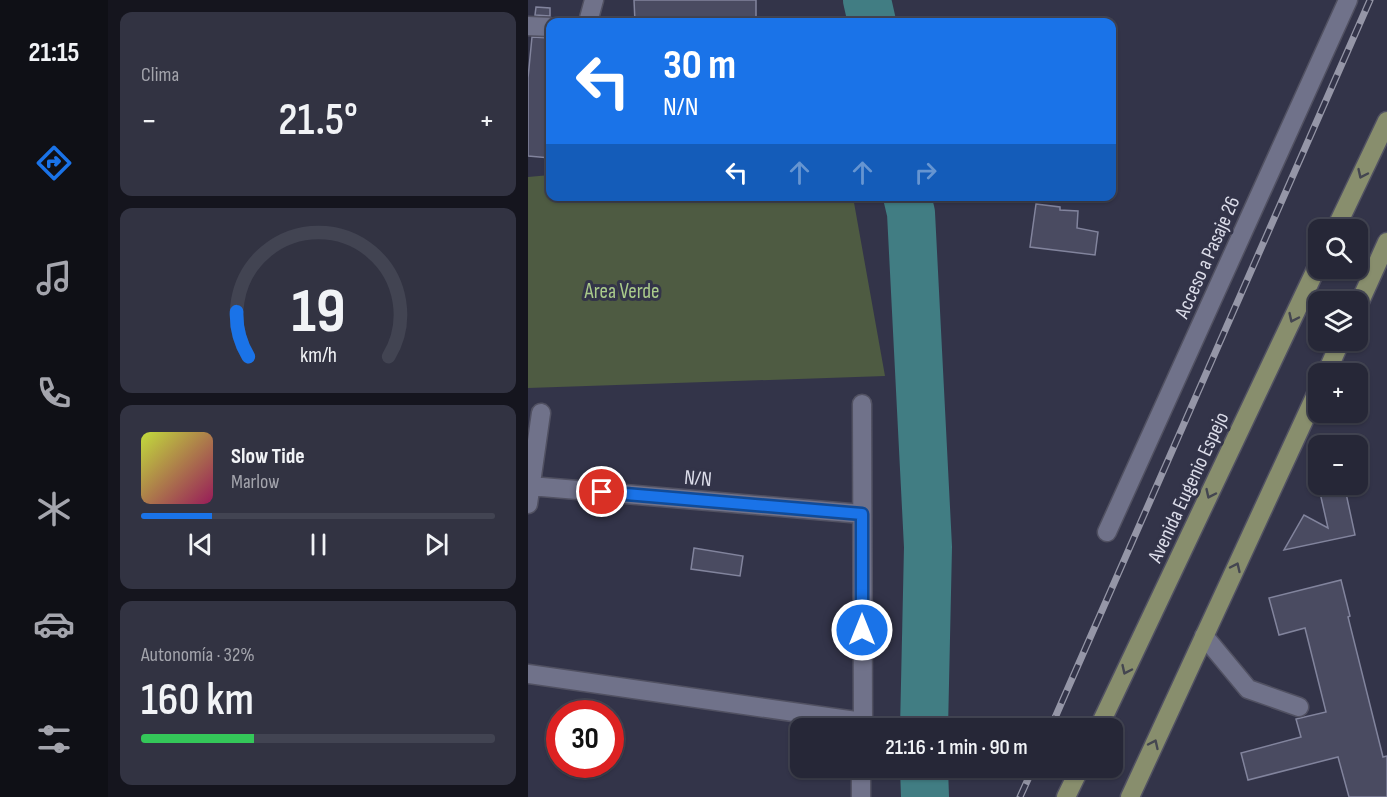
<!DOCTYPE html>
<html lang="es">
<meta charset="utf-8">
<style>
:root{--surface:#262737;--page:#323342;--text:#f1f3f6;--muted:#a4a5ad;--line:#424452;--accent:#1a73e8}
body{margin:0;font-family:"Sofia Sans Condensed",sans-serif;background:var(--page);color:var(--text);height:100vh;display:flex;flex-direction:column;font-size:22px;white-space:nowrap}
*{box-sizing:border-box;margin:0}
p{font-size:20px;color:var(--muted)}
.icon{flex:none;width:33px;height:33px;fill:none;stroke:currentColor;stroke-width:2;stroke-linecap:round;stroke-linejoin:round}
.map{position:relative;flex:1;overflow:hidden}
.drawer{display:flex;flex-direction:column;gap:12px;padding:12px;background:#15151e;width:420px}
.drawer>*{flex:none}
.top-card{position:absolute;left:18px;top:18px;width:570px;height:183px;border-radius:12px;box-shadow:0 2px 4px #0004,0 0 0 2px var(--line);background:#1a73e8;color:#fff;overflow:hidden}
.buttons{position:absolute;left:780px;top:219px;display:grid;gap:12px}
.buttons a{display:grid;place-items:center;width:60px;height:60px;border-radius:12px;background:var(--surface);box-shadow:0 2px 4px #0004,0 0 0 2px var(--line);font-size:30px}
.speed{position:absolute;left:18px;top:700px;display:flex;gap:12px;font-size:30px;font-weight:700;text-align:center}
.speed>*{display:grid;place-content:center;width:78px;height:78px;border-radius:50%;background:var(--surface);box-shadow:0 2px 4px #0004,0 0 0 2px var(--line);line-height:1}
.speed .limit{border:9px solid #d22;background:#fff;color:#111}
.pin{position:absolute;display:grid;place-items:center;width:51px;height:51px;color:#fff;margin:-26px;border:3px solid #fff;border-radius:50%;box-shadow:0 2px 6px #0007}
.me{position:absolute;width:66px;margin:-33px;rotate:0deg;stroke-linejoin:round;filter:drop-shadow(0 0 4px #0008)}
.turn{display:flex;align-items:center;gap:21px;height:126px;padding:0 18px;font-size:27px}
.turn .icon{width:78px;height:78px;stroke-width:2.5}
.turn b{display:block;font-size:42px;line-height:51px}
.lanes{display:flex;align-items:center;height:57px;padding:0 18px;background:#0003;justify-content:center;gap:30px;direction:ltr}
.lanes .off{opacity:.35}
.big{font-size:45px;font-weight:600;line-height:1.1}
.drawer .tile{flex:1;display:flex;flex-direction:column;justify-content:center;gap:9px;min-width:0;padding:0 21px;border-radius:12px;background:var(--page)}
.drawer .dial{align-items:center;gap:0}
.dial svg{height:156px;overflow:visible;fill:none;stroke:var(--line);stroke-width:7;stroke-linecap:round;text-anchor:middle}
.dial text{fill:var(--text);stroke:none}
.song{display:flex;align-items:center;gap:18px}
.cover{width:72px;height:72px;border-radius:9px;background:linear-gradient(135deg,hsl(70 70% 55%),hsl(330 70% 35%))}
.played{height:6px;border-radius:3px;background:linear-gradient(90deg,var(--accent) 20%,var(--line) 20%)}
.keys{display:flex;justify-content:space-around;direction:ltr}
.heat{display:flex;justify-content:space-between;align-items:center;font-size:33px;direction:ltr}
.charge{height:9px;border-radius:4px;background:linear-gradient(90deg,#34c759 32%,var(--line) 0)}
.trip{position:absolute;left:262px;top:718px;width:333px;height:60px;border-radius:12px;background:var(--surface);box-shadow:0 2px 4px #0004,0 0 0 2px var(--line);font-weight:600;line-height:60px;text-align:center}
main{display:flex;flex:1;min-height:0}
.dock{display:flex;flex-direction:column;width:108px;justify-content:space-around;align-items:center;background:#0f1016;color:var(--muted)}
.dock .icon{width:42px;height:42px}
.dock .on{color:var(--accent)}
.dock b{font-size:27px;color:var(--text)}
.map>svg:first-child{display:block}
.green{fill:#4e5b42}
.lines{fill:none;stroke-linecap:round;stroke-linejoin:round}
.river{stroke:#417d83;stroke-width:48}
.building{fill:#4a4b61;stroke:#82849d;stroke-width:1.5}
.minor-casing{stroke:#515162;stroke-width:21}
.major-casing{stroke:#515162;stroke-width:21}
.minor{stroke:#70728a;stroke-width:18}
.major{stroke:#888e6d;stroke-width:18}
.rail-casing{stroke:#9596a7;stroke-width:7}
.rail{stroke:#333449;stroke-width:4.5;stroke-dasharray:14;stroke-linecap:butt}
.oneway{stroke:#444650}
.route-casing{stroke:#114b97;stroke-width:15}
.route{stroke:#1a73e8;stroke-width:10}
.labels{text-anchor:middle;stroke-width:6;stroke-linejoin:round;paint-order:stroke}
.street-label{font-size:21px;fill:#dbdce9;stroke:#333449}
.park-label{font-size:21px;fill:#aacb8b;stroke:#333449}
</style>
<main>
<nav class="dock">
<b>21:15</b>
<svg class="icon on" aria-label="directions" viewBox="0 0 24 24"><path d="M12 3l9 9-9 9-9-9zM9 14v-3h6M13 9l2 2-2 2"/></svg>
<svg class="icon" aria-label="music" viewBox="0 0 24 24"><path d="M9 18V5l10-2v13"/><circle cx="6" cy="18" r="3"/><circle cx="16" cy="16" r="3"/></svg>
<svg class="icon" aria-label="phone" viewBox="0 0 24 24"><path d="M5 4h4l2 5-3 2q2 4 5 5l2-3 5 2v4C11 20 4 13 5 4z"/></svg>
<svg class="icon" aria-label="climate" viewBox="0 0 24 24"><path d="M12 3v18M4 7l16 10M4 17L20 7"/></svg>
<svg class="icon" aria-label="car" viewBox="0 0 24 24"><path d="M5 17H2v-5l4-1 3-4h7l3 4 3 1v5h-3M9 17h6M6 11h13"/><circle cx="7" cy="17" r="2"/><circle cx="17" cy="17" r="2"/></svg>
<svg class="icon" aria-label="filters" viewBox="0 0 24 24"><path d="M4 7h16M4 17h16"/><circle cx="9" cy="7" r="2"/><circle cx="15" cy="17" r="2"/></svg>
</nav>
<section class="drawer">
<div class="tile"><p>Clima</p>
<div class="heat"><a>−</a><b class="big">21.5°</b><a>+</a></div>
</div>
<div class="tile dial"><svg viewBox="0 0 100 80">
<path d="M14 69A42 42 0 1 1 86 69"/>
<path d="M14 69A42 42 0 0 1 8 46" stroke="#1a73e8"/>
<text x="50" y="56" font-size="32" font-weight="700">19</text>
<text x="50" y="72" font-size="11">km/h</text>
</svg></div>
<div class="tile">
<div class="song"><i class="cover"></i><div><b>Slow Tide</b><p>Marlow</p></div></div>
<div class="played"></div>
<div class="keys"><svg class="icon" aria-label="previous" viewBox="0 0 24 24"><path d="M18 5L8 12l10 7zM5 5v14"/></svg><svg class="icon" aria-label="pause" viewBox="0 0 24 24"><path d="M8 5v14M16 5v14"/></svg><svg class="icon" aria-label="next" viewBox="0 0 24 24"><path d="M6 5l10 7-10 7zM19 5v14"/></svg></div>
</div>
<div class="tile"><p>Autonomía · 32%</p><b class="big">160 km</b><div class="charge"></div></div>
</section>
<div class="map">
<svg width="859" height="797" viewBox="0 0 859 797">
<rect width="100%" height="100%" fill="#333449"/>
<path class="green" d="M 22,175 L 22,196 L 325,197 L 357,376 L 0,388 L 0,177 Z"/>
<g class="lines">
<path class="river" d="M 339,0 L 344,22
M 379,196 L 383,213 L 400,547 L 396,729
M 396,768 L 397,797"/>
</g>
<path class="building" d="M 106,0 L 228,0 L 228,22 L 107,22 Z
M 8,7 L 22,8 L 22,16 L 7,15 Z
M 4,37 L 22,38 L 22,158 L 0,156 L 0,78 Z
M 508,204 L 532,207 L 532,210 L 550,211 L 549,228 L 570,232 L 567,255 L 502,247 Z
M 790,484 L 816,484 L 827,535 L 756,550 L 776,515 L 800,528 Z
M 166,548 L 215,556 L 212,576 L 163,569 Z
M 813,580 L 822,616 L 820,617 L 855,757 L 859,756 L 859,797 L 821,797 L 810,757 L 720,780 L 713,753 L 773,737 L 768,719 L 798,712 L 777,628 L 751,635 L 741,598 Z"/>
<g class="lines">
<defs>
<path id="minor" d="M 60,22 L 66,0
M 0,26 L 22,27
M 334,404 L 335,729
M 2,486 L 334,514
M 0,504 L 13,413
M 579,532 L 820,0
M 676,636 L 720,689 L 771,707
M 0,674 L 335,722
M 333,797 L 333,768"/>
<path id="major" d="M 807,230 L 859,121
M 830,306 L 859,242
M 798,374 L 813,340
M 570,729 L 790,265
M 538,797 L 552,768
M 602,797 L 790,390"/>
</defs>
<use href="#minor" class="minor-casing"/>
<use href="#major" class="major-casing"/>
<use href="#minor" class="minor"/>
<use href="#major" class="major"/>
<defs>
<path id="rail" d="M 522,729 L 842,0
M 492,797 L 505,768"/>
</defs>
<use href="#rail" class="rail-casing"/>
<use href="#rail" class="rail"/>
</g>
<defs><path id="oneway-chevron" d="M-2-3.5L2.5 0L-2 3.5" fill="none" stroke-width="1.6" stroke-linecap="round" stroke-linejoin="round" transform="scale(1.5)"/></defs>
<g class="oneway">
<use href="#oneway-chevron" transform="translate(834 174) rotate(115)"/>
<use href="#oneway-chevron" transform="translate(765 318) rotate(115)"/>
<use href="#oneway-chevron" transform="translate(682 494) rotate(115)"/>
<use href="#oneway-chevron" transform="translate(708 567) rotate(-65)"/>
<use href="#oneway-chevron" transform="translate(598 670) rotate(115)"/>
<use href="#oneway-chevron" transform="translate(626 744) rotate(-65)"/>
</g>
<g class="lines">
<defs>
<path id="route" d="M 74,492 L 334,514 L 334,630"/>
</defs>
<use href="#route" class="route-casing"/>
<use href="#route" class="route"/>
</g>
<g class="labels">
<g class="street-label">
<text transform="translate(679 257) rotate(-66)" y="7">Acceso a Pasaje 26</text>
<text transform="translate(170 478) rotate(5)" y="7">N/N</text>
<text transform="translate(660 487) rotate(-65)" y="7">Avenida Eugenio Espejo</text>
</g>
<g class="park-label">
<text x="94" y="298">Area Verde</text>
</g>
</g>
</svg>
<div class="buttons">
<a><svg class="icon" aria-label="search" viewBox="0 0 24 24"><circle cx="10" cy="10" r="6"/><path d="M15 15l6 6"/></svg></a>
<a><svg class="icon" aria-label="layers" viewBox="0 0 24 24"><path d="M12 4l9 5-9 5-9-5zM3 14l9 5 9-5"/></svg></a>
<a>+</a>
<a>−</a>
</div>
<div class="speed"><div class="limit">30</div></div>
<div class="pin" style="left:74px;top:492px;background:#d93025"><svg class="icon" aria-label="arrive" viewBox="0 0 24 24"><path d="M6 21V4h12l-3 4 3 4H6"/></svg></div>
<svg class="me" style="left:334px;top:630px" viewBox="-20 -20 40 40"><circle r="17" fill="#1a73e8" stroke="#fff" stroke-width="3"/><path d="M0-11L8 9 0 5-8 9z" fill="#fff"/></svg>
<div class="trip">21:16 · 1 min · 90 m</div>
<div class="top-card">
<div class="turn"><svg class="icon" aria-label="left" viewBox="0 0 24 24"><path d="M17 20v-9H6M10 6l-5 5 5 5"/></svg><div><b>30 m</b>N/N</div></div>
<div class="lanes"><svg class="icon" aria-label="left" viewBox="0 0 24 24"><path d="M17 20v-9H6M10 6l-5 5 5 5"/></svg><svg class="icon off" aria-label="ahead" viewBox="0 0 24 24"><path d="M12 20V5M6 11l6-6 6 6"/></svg><svg class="icon off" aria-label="ahead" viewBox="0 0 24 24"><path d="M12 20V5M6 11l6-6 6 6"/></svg><svg class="icon off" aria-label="right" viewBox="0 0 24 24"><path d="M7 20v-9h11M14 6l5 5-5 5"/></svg></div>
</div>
</div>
</main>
